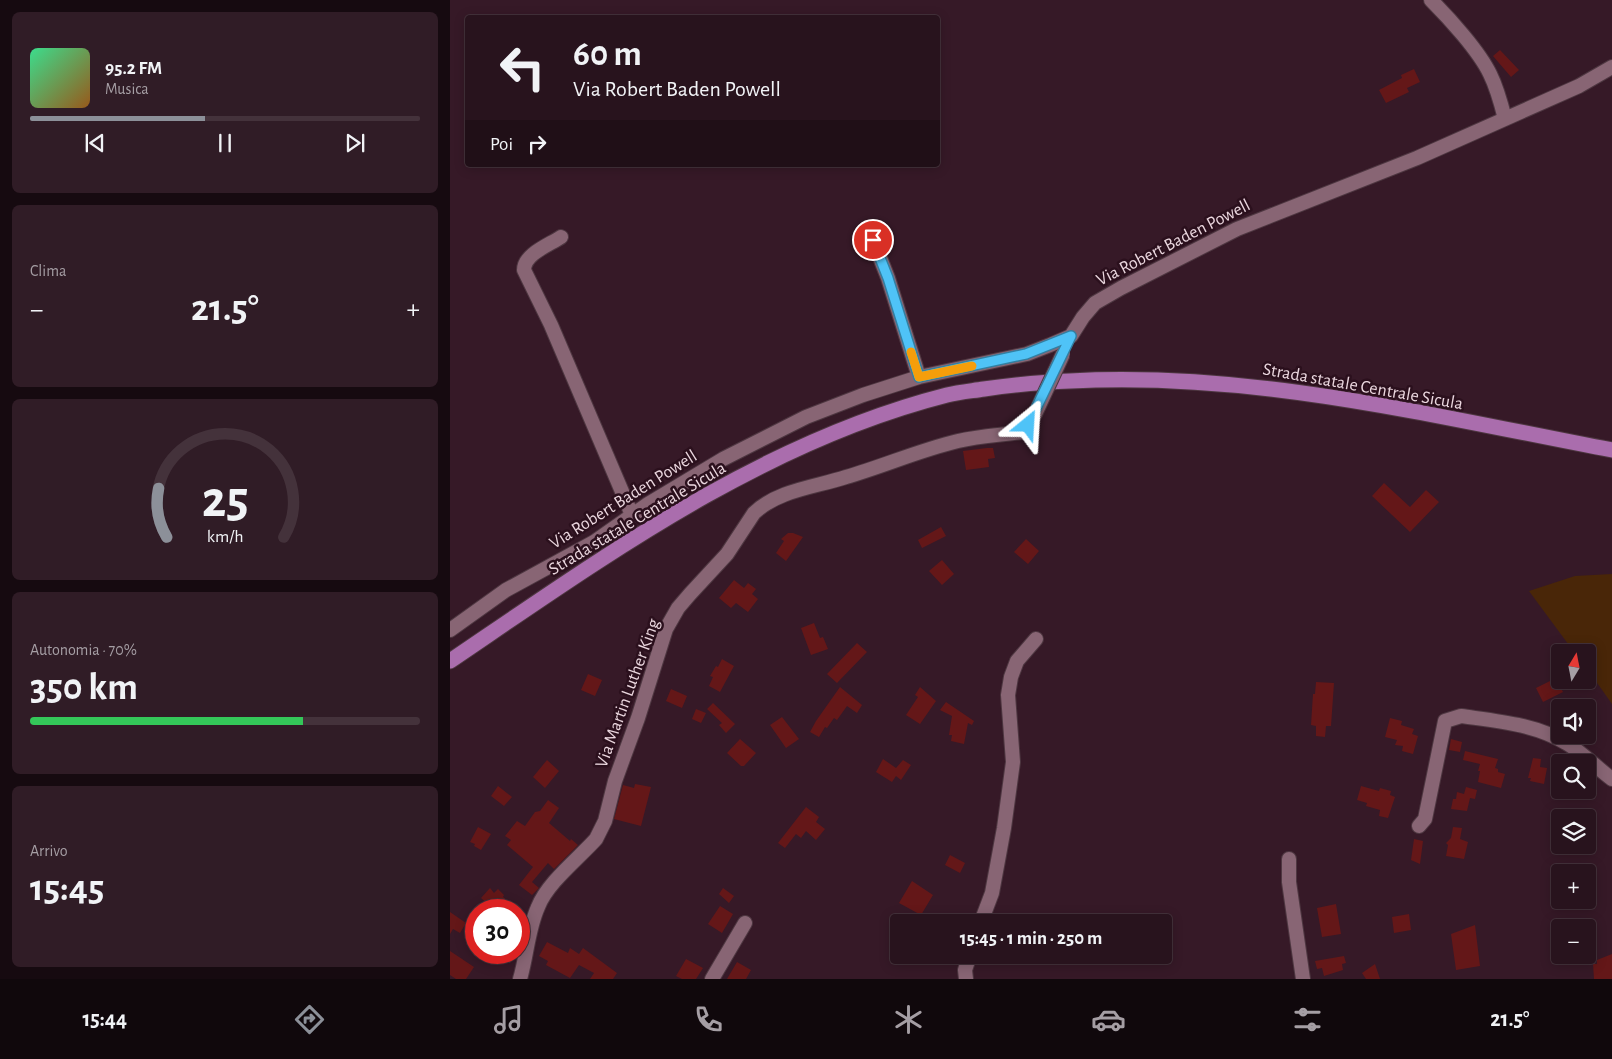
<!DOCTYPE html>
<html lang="it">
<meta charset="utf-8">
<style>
:root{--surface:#28131d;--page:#301c26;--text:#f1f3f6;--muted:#a59ea4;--line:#44323b;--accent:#8c9099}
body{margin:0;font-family:"Alegreya Sans",sans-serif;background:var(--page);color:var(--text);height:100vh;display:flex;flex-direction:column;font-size:19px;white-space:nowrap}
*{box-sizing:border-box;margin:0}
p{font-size:16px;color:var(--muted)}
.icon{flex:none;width:28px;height:28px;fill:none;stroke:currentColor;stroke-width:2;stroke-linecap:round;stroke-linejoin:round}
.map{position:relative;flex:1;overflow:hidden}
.details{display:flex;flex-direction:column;gap:12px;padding:12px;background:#160a10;width:450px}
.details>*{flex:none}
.guide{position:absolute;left:15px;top:15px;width:475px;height:152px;border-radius:5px;box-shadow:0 2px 12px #0003,0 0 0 1px var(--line);background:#28131d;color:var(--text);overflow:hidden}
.needle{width:32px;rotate:10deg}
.tools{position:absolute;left:1101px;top:644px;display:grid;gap:10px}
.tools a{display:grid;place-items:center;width:45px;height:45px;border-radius:5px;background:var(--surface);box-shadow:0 2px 12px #0003,0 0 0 1px var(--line);font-size:25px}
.speed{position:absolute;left:15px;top:899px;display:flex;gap:10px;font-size:25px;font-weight:700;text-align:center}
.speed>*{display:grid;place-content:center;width:65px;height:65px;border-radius:50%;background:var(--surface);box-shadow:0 2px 12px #0003,0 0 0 1px var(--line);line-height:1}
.speed .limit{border:8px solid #d22;background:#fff;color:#111}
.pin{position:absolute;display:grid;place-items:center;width:42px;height:42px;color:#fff;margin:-21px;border:2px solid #fff;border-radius:50%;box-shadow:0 1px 5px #0007}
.me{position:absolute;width:55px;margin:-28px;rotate:27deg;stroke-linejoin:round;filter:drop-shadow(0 0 4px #0008)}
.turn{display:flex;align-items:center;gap:18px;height:105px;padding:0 25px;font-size:22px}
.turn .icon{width:65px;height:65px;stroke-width:2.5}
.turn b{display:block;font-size:35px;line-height:42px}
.then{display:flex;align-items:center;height:48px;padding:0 25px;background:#0003;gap:10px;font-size:19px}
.big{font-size:38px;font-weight:600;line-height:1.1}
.details .tile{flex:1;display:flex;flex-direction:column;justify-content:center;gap:8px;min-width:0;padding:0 18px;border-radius:8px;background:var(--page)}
.details .dial{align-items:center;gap:0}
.dial svg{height:130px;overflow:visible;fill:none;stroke:var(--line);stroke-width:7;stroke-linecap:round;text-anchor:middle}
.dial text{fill:var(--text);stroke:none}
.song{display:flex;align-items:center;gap:15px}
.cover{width:60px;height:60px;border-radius:8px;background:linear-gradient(135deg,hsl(150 70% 55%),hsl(30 70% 35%))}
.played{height:5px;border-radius:2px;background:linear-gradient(90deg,var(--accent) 45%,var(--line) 45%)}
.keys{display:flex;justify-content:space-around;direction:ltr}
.heat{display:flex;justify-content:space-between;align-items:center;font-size:28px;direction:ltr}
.charge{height:8px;border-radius:4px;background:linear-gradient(90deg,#34c759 70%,var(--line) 0)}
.trip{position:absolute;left:440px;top:914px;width:282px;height:50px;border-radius:5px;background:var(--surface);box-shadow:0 2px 12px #0003,0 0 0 1px var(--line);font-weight:600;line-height:50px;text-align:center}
.menu{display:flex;height:80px;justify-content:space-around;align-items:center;background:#10080c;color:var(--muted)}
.menu .icon{width:35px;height:35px}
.menu .on{color:var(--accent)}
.menu b{font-size:22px;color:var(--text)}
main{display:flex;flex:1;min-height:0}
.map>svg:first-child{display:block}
.green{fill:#492608}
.building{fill:#641718}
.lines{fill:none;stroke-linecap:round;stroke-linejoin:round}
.minor-casing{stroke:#4e3741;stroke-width:16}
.major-casing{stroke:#4e3741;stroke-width:17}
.minor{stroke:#886574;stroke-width:14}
.major{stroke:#aa6dad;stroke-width:15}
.minor-bridge-casing{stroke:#4e3741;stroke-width:16;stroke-linecap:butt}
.minor-bridge{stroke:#886574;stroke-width:14}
.route-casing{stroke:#337fa1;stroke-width:12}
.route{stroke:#4fc3f7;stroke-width:9}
.slow{stroke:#f59e0b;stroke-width:9}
.labels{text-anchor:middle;stroke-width:5;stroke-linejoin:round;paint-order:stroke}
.street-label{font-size:18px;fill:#ebd7df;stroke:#2b101d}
</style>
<main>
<section class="details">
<div class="tile">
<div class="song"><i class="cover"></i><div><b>95.2 FM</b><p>Musica</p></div></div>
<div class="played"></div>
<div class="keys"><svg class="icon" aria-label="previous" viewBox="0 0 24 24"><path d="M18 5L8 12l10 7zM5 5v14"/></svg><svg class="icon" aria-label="pause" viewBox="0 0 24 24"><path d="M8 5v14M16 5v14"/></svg><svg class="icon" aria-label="next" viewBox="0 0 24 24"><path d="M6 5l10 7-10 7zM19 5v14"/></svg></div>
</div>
<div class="tile"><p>Clima</p>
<div class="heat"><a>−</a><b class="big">21.5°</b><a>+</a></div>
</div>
<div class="tile dial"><svg viewBox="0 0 100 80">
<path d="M14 69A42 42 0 1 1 86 69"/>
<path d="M14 69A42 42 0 0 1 9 39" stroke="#8c9099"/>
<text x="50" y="56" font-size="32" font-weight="700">25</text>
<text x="50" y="72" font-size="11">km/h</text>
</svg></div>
<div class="tile"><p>Autonomia · 70%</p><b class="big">350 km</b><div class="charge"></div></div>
<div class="tile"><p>Arrivo</p><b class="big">15:45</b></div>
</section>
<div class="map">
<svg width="1162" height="979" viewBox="0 0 1162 979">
<rect width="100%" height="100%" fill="#361927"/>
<path class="green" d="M 1162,574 L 1162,704 L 1138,670 L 1138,652 L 1124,652 L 1079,591 L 1125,576 Z"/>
<path class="building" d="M 1050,50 L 1069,70 L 1061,77 L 1043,56 Z
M 964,69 L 970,82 L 957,88 L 959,92 L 936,103 L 929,90 L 952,78 L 951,75 Z
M 537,448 L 543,448 L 545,458 L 538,459 L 539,467 L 516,470 L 513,451 Z
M 934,483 L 960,507 L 976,490 L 989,502 L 960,532 L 922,496 Z
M 491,527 L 496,536 L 472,548 L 468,540 Z
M 338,533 L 343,533 L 353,537 L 336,561 L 326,553 L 334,541 L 331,539 Z
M 576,539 L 589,551 L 578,564 L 564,552 Z
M 492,560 L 504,574 L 492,585 L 479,571 Z
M 284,580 L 294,588 L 298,583 L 306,589 L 302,594 L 308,599 L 298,612 L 286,603 L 281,608 L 269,598 Z
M 364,623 L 370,638 L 373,637 L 378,649 L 361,655 L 351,628 Z
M 407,643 L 417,652 L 387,683 L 377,674 Z
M 272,659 L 284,666 L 270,692 L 259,686 L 263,677 L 260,676 L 266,666 L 268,667 Z
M 138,674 L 152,680 L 145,696 L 131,690 Z
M 1106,678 L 1113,692 L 1093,702 L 1086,688 Z
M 866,682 L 884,683 L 881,726 L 876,726 L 875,737 L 866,736 L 866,726 L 861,725 L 863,694 L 865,694 Z
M 390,687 L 412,705 L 407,713 L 397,706 L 387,720 L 384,718 L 377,728 L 375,727 L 369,737 L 360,732 L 366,721 Z
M 470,687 L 486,701 L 470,724 L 456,715 L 468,697 L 465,695 Z
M 221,689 L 237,696 L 232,708 L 216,701 Z
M 496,702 L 524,721 L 522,725 L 518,723 L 514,744 L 501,741 L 502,735 L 499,735 L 502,716 L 490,710 Z
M 263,703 L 285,724 L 276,733 L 269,725 L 272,723 L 257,709 Z
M 246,709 L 256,713 L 251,723 L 242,719 Z
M 332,717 L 349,739 L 336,748 L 320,725 Z
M 940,718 L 952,721 L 951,725 L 964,729 L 962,734 L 968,736 L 963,754 L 952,751 L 953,746 L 945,745 L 947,740 L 935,737 Z
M 290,739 L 306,753 L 294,766 L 291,766 L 277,753 Z
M 1001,739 L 1012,742 L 1010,752 L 999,750 Z
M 1015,751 L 1048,759 L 1045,768 L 1048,769 L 1048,772 L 1055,774 L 1051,788 L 1028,782 L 1030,771 L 1028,771 L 1030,764 L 1013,760 Z
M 1083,758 L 1091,759 L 1090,767 L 1097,768 L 1094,784 L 1080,781 L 1081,778 L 1078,778 Z
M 433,759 L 446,768 L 453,760 L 461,765 L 451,780 L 446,776 L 442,782 L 426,772 Z
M 97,760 L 109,771 L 95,788 L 83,777 Z
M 185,784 L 201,787 L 191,826 L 164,819 L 173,785 L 184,788 Z
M 48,786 L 62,797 L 54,806 L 41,796 Z
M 911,786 L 929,791 L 930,788 L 941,791 L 940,795 L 945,797 L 938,818 L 929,816 L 930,810 L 916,806 L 917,803 L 907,800 Z
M 1016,787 L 1027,790 L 1025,799 L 1020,798 L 1017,811 L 1001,809 L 1003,799 L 1006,799 L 1007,792 L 1014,794 Z
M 98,800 L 109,808 L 99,823 L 120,841 L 121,839 L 128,845 L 104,869 L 98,863 L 82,882 L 89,888 L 82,895 L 69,885 L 83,867 L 57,845 L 61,840 L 55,836 L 67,821 L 75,826 L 85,812 L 90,811 Z
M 356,807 L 369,817 L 366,822 L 375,829 L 366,840 L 356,831 L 351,838 L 346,834 L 335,848 L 328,843 Z
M 28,827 L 41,834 L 31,850 L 24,846 L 25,844 L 20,842 Z
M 1003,827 L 1012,828 L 1010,839 L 1018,842 L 1014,859 L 996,856 L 998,845 L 996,843 L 1001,838 Z
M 964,839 L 973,841 L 970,864 L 961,860 Z
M 500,855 L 515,863 L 510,873 L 495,865 Z
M 462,881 L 483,895 L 471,915 L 449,903 Z
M 40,888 L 44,893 L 48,889 L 54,895 L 53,897 L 57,900 L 48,910 L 44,910 L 31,898 Z
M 273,888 L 284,896 L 279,903 L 269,894 Z
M 886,904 L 891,934 L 872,937 L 867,908 Z
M 270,906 L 283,914 L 272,933 L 258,924 Z
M 0,912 L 16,923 L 10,933 L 3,929 L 0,934 Z
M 959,914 L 961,930 L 944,933 L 942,917 Z
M 1025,925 L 1030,966 L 1006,970 L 1001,934 Z
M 97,942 L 118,953 L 120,948 L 129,954 L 133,948 L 167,973 L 163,979 L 140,979 L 144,973 L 129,965 L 120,978 L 96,965 L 98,961 L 89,956 Z
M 0,951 L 24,967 L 16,979 L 6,979 L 0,975 Z
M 1162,954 L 1162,979 L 1144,979 L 1143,964 L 1147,964 L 1147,960 Z
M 894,956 L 896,963 L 892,964 L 893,970 L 874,976 L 872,968 L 867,969 L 865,961 Z
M 236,959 L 253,968 L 246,979 L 232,979 L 226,976 Z
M 287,962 L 301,970 L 296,979 L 277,979 Z
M 925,964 L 930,979 L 916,979 L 912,973 Z"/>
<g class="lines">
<defs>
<path id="minor" d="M 981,0 C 999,18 1029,51 1040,74 C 1047,88 1051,103 1055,119
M 111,237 C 99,245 74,254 74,270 L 101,325 L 182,515
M 423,240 L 438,278 L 469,377
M 0,630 L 56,590 L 144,542 L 198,504 L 273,459 L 356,417 L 413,395 L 469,377 L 577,354 L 600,345 L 621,336 L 633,317 L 645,303 L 671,288 L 787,229 L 967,158 L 1129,86 L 1162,67
M 969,826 L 975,819 L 995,721 L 1011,716 C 1046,721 1085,724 1116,743 C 1132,752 1147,768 1162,779
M 839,859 L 839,882 L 853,979
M 531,922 L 542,893 L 554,828 L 563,762 L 558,695 L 561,677 L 567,661 L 586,639
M 70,979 C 77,955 78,929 88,907 C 97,883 129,858 146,839 L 155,821 L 165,781 L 188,718 L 216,629 L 228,608 L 240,594 L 277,554 L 304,513 C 328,490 366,487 396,477 C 434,466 470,450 508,441 C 529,436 551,435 572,432 L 578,425 L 585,414
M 262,979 L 295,923
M 516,979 L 515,970 L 520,955"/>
<path id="major" d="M 0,661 C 155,556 312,442 497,395 C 509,392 521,391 534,389 C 563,385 591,382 620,381 C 804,371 983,416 1162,450"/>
</defs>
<use href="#minor" class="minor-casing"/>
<use href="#major" class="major-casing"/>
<use href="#minor" class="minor"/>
<use href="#major" class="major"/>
<defs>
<path id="minor-bridge" d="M 585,414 L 613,354"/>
</defs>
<use href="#minor-bridge" class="minor-bridge-casing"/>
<use href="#minor-bridge" class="minor-bridge"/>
</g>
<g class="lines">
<defs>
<path id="route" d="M 423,240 L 438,278 L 469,377 L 576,354 L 621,336 L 578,425"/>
</defs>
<use href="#route" class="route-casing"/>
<use href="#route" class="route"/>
<path class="slow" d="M 461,352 L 469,377 L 522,366"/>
</g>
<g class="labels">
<g class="street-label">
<text transform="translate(723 242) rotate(-27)" y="6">Via Robert Baden Powell</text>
<text transform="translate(913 386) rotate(10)" y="6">Strada statale Centrale Sicula</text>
<text transform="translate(173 499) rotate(-32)" y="6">Via Robert Baden Powell</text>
<text transform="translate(187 518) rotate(-31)" y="6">Strada statale Centrale Sicula</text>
<text transform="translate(177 693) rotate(-70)" y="6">Via Martin Luther King</text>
</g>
</g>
</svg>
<div class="tools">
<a><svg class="needle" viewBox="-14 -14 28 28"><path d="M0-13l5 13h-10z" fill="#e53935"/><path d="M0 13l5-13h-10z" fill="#a59ea4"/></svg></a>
<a><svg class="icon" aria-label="sound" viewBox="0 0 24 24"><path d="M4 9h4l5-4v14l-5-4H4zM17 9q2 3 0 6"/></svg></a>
<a><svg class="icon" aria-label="search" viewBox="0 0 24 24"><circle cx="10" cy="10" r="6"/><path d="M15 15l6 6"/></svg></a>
<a><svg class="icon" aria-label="layers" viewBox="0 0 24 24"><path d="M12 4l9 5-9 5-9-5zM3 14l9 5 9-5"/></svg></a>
<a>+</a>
<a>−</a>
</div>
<div class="speed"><div class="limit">30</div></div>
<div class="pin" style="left:423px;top:240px;background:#d93025"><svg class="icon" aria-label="arrive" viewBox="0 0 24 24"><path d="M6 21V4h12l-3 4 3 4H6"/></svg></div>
<svg class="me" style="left:578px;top:425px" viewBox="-20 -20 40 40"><path d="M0-17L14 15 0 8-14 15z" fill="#4fc3f7" stroke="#fff" stroke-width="4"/></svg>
<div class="trip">15:45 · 1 min · 250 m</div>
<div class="guide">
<div class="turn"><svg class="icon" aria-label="left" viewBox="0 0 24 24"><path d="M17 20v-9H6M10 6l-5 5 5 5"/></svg><div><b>60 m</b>Via Robert Baden Powell</div></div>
<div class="then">Poi<svg class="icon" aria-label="right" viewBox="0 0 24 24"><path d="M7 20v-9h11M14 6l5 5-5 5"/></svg></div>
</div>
</div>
</main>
<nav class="menu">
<b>15:44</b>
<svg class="icon on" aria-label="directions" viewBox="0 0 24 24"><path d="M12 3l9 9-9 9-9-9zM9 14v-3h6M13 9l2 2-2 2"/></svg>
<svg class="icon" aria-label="music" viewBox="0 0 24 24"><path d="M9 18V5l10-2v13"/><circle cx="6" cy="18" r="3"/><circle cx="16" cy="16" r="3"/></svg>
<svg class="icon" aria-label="phone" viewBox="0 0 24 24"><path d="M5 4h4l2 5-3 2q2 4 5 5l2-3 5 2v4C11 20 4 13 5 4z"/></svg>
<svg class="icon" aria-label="climate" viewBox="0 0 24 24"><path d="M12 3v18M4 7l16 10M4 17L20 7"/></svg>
<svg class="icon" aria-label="car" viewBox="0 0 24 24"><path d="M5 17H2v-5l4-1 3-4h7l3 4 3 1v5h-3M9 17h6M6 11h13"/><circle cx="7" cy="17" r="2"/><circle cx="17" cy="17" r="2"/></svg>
<svg class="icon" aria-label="filters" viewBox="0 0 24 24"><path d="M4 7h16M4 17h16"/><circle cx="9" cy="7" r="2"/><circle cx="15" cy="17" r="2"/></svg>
<b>21.5°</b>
</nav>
